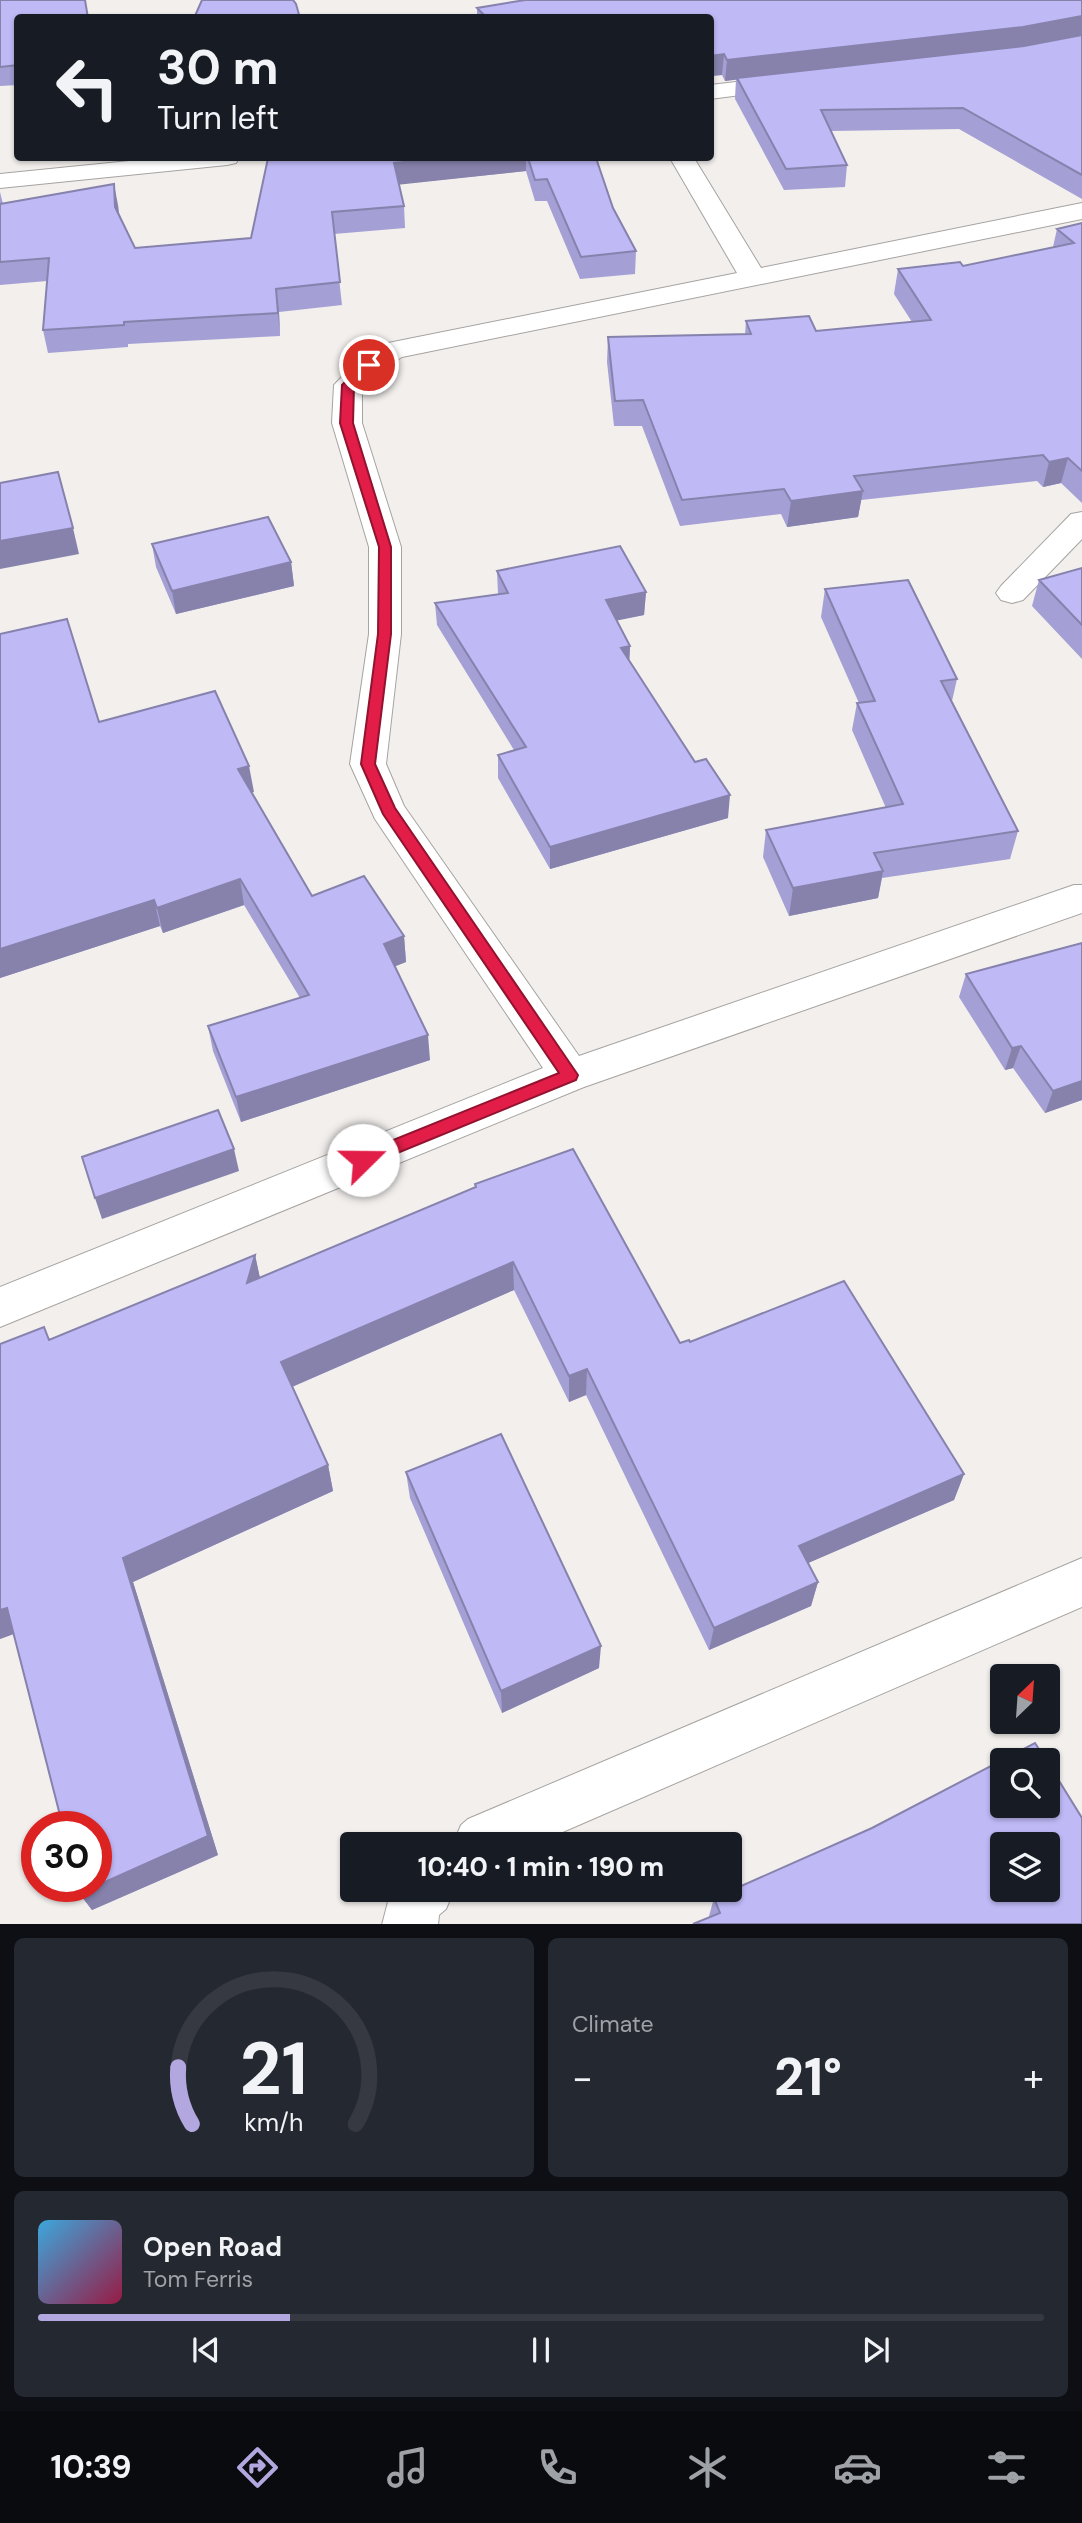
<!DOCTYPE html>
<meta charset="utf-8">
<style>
:root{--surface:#171b24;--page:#242831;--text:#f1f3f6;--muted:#9ea1a6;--line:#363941;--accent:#b2a7df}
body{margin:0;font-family:"DM Sans",sans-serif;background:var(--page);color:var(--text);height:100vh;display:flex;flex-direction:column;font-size:26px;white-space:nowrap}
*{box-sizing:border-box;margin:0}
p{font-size:23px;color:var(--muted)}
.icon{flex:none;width:38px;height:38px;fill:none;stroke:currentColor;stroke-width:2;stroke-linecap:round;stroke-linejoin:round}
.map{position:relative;height:1924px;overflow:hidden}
.drawer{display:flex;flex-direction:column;gap:14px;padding:14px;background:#0d0f14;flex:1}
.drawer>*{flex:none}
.top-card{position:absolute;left:14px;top:14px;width:700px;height:147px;border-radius:7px;box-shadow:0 2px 5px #0004;background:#171b24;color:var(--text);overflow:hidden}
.needle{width:46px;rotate:25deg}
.controls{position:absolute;left:990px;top:1664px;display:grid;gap:14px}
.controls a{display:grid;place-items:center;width:70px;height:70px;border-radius:7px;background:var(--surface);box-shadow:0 2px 5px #0004;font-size:35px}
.speed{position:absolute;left:21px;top:1811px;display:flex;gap:14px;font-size:35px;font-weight:700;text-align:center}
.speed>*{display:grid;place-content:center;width:91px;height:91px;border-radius:50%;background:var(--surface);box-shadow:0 2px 5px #0004;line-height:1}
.speed .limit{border:10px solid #d22;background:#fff;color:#111}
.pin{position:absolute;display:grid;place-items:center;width:60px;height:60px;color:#fff;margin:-30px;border:4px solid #fff;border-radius:50%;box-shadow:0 2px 7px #0007}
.me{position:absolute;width:77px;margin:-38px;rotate:68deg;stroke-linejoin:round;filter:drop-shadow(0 0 5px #0008)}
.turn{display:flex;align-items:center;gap:24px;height:147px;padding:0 28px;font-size:32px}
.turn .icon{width:91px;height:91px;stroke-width:2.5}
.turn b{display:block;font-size:49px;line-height:60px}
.big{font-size:52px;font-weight:800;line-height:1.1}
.drawer .widget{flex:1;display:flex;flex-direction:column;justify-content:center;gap:10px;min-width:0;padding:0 24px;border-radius:10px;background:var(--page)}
.drawer .dial{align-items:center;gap:0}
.dial svg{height:182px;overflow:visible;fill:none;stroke:var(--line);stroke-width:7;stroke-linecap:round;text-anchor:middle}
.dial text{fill:var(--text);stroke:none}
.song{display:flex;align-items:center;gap:21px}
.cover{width:84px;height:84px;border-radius:10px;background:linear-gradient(135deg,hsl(200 70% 55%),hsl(340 70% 35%))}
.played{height:7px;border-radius:4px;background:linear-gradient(90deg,var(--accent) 25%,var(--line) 25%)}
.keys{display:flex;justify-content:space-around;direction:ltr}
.heat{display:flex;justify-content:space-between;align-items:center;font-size:38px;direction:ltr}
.drawer .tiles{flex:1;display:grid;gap:14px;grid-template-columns:1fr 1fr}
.widget:last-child{grid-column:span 2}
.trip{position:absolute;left:340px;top:1832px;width:402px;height:70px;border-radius:7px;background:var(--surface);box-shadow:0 2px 5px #0004;font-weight:800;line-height:70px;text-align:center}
.dock{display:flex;height:112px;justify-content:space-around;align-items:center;background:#090b0e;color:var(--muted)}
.dock .icon{width:49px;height:49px}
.dock .on{color:var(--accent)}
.dock b{font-size:32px;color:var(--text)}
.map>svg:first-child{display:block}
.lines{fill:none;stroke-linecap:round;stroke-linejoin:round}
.minor-casing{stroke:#a6a3a1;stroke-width:2}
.minor{fill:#fff;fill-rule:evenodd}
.wall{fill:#a49fd4}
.shaded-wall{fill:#8682ac}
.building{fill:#bfb9f6;stroke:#8682ac;stroke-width:2;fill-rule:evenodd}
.route{fill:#e11d48;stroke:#92132f;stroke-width:2}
</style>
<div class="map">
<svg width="1082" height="1925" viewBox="0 0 1082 1925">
<rect width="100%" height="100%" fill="#f2efed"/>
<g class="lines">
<defs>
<path id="minor" d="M 788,76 L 796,78 L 800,83 L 796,88 L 710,99 L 710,85 Z
M 159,158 L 239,158 L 236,163 L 227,165 L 0,188 L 0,174 Z
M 670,158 L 694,158 L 761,268 L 1082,203 L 1082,219 L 402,357 L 379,371 L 362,387 L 362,423 L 401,547 L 401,634 L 386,764 L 404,806 L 579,1056 L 1074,885 L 1082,885 L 1082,913 L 584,1087 L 0,1327 L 0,1287 L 543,1068 L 375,819 L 350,764 L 369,634 L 369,547 L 332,423 L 334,385 L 359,359 L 383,344 L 737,273 Z
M 1082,512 L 1082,539 L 1023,600 L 1012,603 L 1001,600 L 996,593 L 1001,586 L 1071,514 Z
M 1082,1558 L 1082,1607 L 535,1844 L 453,1844 L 461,1825 L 468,1819 Z
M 391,1890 L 454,1890 L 446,1909 L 439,1915 L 438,1925 L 382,1925 Z"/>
</defs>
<use href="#minor" class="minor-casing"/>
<use href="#minor" class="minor"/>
</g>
<path class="wall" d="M 0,0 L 18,18 L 18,85 L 0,86 Z
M 1082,0 L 1082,199 L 959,129 L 831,131 L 847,165 L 845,187 L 784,190 L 735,99 L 736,79 L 725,81 L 722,75 L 710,76 L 710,18 L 477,18 L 477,8 Z
M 268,158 L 596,158 L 613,208 L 636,251 L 635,274 L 580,279 L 547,201 L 535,201 L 526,171 L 399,184 L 404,206 L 405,228 L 334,234 L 342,305 L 279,312 L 280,336 L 128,344 L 128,347 L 48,353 L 43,330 L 47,281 L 0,285 L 0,192 L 3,204 L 118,205 L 119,213 L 135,248 L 251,238 Z
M 1082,223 L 1082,503 L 1061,483 L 1043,487 L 1037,481 L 861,500 L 858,517 L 787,527 L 781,514 L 680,526 L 642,426 L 614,426 L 607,362 L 608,337 L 745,334 L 746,321 L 816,331 L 912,322 L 894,294 L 898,269 L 963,266 L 1053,247 L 1057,229 Z
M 152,544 L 291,562 L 294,586 L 176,614 L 156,567 Z
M 1082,568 L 1082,659 L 1032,606 L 1039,580 Z
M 497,571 L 646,592 L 644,615 L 617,620 L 630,646 L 629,661 L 728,818 L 550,869 L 498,778 L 498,755 L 514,750 L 437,625 L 435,603 L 498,594 Z
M 825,589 L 957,679 L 952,701 L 1018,831 L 1010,859 L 882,878 L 878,898 L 789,916 L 763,857 L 766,830 L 886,808 L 852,730 L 857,703 L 859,703 L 821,617 Z
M 0,634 L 99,722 L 254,792 L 252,792 L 312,896 L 404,936 L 406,962 L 395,966 L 430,1060 L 241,1122 L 213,1051 L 208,1026 L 300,998 L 244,905 L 163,933 L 160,926 L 0,978 Z
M 966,974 L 1082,1100 L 1045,1113 L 1013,1068 L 1005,1070 L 959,997 Z
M 475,1184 L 680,1343 L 690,1342 L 964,1474 L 954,1500 L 808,1563 L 818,1582 L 811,1606 L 709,1650 L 586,1395 L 569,1402 L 514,1290 L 292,1387 L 328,1465 L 333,1491 L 133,1582 L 218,1855 L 92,1910 L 79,1893 L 14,1634 L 0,1639 L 50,1339 L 255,1255 L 260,1278 L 475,1188 Z
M 406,1472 L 599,1668 L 502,1713 L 410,1498 Z
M 1003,1806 L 710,1917 L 709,1916 L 714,1898 Z"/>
<path class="shaded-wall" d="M 1082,16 L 1082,36 L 1019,47 L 725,81 L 727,60 Z
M 724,54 L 722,75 L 710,76 L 710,56 Z
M 448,158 L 526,158 L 526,171 L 396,185 L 394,163 Z
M 114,184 L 118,205 L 120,229 L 115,207 Z
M 276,289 L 279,312 L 280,336 L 278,313 Z
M 1068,458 L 1061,483 L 1043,487 L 1049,462 Z
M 863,491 L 858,517 L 787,527 L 791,501 Z
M 73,528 L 79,554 L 0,569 L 0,541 Z
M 291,562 L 294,586 L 176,614 L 172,591 Z
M 646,592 L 644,615 L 605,623 L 606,600 Z
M 630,646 L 629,669 L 621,648 Z
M 249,766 L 254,792 L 243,795 L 238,769 Z
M 730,795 L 728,818 L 550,869 L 550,847 Z
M 883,871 L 878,898 L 789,916 L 793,888 Z
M 240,879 L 244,905 L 163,933 L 157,908 Z
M 154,900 L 160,926 L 0,978 L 0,949 Z
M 404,936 L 406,962 L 386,970 L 384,944 Z
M 428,1035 L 430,1060 L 241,1122 L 236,1097 Z
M 1021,1046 L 1013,1068 L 1005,1070 L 1012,1048 Z
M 1082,1081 L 1082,1100 L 1045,1113 L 1053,1091 Z
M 234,1149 L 239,1171 L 102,1219 L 95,1198 Z
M 255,1255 L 261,1283 L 247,1283 Z
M 513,1262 L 514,1290 L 287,1389 L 281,1362 Z
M 587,1369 L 586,1395 L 569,1402 L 569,1376 Z
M 328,1465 L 333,1491 L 133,1582 L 218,1855 L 92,1910 L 79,1893 L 96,1886 L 123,1558 Z
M 964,1474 L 954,1500 L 792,1570 L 799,1546 Z
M 818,1582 L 811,1606 L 709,1650 L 714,1628 Z
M 7,1608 L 21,1631 L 0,1639 L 0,1610 Z
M 601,1646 L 599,1668 L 502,1713 L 501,1691 Z"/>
<path class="building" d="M 0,0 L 85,0 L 88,18 L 18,18 L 18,65 L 0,67 Z
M 202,0 L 293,0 L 296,4 L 300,18 L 194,18 Z
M 525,0 L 1082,0 L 1082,16 L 1023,27 L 727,60 L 724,54 L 710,56 L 710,18 L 487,18 L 477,8 Z
M 1082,35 L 1082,175 L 963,108 L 821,110 L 847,165 L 786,169 L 737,78 L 1024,46 Z
M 268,158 L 448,158 L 394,163 L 404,206 L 332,212 L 340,282 L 276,289 L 278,313 L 124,322 L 124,325 L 43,330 L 49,258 L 0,262 L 0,204 L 114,184 L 115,207 L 135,248 L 251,238 Z
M 528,158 L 596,158 L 613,208 L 636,251 L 581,257 L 547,179 L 535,180 Z
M 1082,223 L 1082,471 L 1068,458 L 1049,462 L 1043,455 L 854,476 L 863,491 L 791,501 L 784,489 L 682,500 L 643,400 L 615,401 L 608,337 L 751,334 L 746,321 L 809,316 L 816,331 L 931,320 L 898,269 L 960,262 L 963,266 L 1074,243 L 1057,229 Z
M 58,472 L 73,528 L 0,541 L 0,483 Z
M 268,517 L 291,562 L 172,591 L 152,544 Z
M 620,546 L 646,592 L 606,600 L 630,646 L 621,648 L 695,762 L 706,759 L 730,795 L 550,847 L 498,755 L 526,747 L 435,603 L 508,593 L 497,571 Z
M 1082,568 L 1082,625 L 1039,580 Z
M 908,580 L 957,679 L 941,681 L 1018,831 L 874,853 L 883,871 L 793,888 L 766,830 L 903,804 L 857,703 L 875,701 L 825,589 Z
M 67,619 L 99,722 L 215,691 L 249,766 L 238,769 L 312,896 L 364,876 L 404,936 L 384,944 L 428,1035 L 236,1097 L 208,1026 L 309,995 L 240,879 L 157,908 L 154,900 L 0,949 L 0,634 Z
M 1082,943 L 1082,1081 L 1053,1091 L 1021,1046 L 1012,1048 L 966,974 Z
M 218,1110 L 234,1149 L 95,1198 L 82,1157 Z
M 573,1149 L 680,1343 L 689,1340 L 690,1342 L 844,1281 L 964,1474 L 799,1546 L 818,1582 L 714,1628 L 587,1369 L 569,1376 L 513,1262 L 281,1362 L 328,1465 L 123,1558 L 208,1836 L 96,1886 L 96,1827 L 63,1827 L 7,1608 L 0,1610 L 0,1344 L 44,1327 L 49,1340 L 255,1255 L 247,1283 L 476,1187 L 475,1184 Z
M 501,1434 L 601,1646 L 501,1691 L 406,1472 Z
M 1035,1743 L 1046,1760 L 1003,1760 L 1003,1806 L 1048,1806 L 1048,1763 L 1082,1818 L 1082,1924 L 693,1924 L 720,1913 L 714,1898 L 872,1828 ZM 1003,1844 L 1048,1844 L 1048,1890 L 1003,1890 Z
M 78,1886 L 94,1886 L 79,1893 Z"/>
<path class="route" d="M 365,362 L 375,365 L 354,386 L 353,423 L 391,547 L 391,634 L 375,764 L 395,808 L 578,1075 L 576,1080 L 363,1167 L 354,1160 L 356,1155 L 559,1073 L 383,814 L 361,764 L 378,634 L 379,547 L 340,423 L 342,385 Z"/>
</svg>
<div class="controls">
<a><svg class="needle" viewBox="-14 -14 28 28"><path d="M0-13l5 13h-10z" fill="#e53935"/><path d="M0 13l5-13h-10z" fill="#9ea1a6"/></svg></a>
<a><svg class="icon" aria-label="search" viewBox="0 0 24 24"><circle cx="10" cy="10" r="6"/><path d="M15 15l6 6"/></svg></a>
<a><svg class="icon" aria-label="layers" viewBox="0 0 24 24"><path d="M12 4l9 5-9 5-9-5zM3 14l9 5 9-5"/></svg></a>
</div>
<div class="speed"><div class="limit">30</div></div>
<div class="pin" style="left:369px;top:365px;background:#d93025"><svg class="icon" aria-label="arrive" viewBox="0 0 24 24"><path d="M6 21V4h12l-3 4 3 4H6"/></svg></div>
<svg class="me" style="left:363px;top:1160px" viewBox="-20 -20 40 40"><circle r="19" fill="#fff"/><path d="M0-13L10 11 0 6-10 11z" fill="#e11d48"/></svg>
<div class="trip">10:40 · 1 min · 190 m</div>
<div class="top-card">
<div class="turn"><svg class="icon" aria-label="left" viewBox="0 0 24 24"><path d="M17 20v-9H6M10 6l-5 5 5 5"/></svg><div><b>30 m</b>Turn left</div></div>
</div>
</div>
<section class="drawer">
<div class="tiles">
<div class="widget dial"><svg viewBox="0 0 100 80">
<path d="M14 69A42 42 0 1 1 86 69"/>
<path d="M14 69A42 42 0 0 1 8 44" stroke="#b2a7df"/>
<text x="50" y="56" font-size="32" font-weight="700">21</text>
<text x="50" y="72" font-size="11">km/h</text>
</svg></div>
<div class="widget"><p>Climate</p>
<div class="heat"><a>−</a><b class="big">21°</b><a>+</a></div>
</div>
<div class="widget">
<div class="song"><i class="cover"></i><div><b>Open Road</b><p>Tom Ferris</p></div></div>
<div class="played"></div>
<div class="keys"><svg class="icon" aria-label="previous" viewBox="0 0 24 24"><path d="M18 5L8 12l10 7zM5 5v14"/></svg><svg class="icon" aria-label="pause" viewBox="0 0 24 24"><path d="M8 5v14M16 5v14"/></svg><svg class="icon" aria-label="next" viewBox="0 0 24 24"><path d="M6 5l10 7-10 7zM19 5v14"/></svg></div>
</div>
</div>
</section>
<nav class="dock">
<b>10:39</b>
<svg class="icon on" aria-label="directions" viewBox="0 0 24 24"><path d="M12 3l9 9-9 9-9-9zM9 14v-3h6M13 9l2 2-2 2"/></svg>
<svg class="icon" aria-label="music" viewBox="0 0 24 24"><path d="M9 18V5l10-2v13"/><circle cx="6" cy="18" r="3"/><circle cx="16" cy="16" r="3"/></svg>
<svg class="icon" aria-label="phone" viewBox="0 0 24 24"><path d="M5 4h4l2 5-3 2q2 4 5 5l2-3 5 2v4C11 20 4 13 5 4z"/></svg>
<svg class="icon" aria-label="climate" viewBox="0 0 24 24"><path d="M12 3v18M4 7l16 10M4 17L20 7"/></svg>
<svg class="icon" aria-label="car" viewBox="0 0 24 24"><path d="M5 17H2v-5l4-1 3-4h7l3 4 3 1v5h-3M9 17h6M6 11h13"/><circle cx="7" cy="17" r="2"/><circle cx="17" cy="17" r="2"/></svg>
<svg class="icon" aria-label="filters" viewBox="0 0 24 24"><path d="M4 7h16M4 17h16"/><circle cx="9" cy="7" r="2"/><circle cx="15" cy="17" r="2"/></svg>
</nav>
